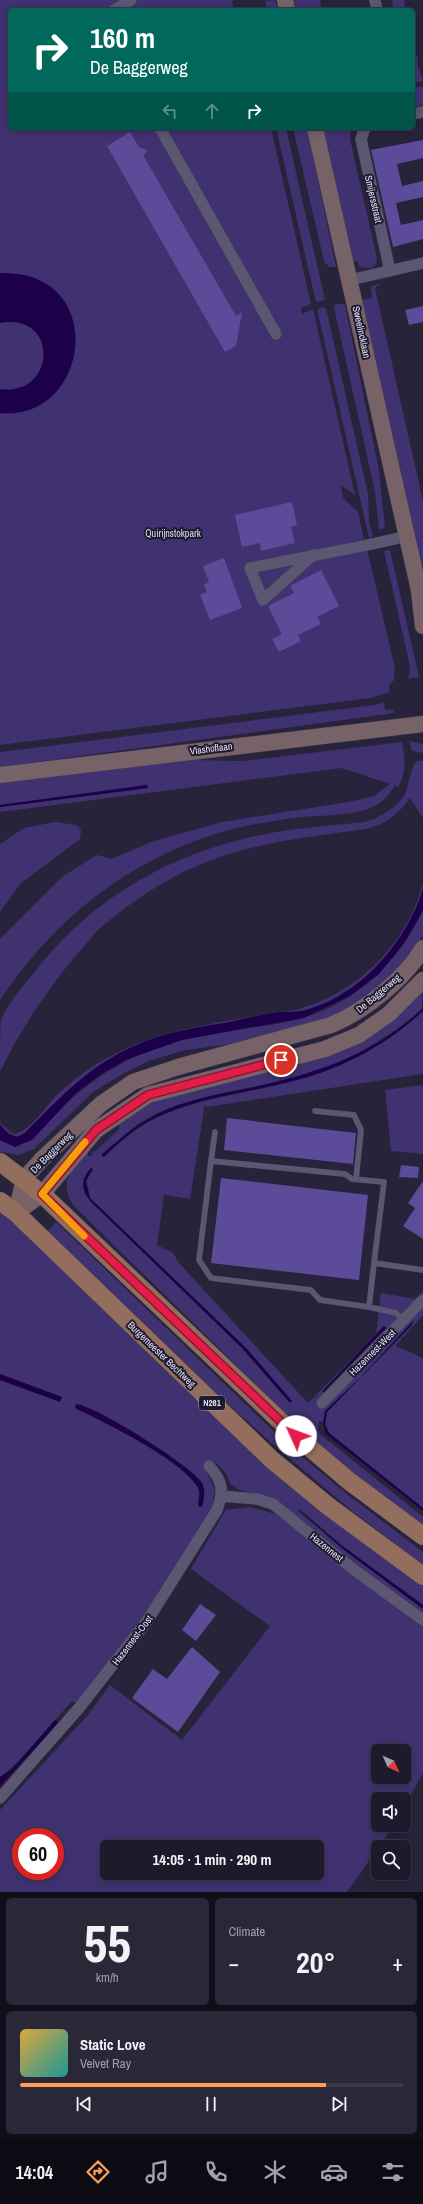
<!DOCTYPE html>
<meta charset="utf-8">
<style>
:root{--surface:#1d1a2c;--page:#2a2738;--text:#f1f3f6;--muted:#a0a1a9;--line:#3b3848;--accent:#fc9d53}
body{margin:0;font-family:"Archivo Narrow",sans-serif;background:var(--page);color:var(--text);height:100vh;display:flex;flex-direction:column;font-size:15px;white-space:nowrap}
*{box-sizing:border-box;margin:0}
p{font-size:13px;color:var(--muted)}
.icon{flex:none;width:22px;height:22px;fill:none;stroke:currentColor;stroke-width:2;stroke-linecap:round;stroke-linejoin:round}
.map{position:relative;height:1892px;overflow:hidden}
.panel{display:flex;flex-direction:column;gap:6px;padding:6px;background:#100e18;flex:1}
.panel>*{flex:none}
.banner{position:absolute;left:8px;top:8px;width:407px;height:122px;border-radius:6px;box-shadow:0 2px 10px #0003,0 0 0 1px var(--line);background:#00695c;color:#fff;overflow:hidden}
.needle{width:26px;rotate:135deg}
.controls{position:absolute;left:371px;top:1744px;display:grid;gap:8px}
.controls a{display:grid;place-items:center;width:40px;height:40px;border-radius:6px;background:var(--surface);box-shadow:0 2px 10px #0003,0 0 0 1px var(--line);font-size:20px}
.speed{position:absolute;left:12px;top:1828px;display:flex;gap:8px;font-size:20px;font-weight:700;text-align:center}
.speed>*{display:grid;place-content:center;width:52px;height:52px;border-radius:50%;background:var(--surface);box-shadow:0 2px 10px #0003,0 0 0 1px var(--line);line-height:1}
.speed .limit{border:6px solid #d22;background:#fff;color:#111}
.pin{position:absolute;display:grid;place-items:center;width:34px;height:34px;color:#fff;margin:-17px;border:2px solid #fff;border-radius:50%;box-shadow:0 1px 4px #0007}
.me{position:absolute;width:44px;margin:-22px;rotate:313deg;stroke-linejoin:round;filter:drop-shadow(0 0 3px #0008)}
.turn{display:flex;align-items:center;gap:14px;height:84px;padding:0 16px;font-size:18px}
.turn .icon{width:52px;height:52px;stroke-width:2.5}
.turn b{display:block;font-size:28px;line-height:34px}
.lanes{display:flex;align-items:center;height:38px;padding:0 16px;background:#0003;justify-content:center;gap:20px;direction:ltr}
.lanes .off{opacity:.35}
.big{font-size:30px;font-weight:700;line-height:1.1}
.panel .card{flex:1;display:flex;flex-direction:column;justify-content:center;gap:6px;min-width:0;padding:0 14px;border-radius:6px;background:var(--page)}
.panel .dial{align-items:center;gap:0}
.dial b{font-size:52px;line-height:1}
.song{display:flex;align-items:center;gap:12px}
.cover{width:48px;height:48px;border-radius:6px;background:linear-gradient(135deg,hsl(40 70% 55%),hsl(180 70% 35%))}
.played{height:4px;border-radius:2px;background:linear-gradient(90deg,var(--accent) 80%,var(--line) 80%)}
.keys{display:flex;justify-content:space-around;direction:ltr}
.heat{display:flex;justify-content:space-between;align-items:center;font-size:22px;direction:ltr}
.panel .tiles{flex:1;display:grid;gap:6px;grid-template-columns:1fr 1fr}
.card:last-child{grid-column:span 2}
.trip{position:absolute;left:100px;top:1840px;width:224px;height:40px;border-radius:6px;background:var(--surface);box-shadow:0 2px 10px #0003,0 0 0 1px var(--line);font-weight:700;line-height:40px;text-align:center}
.tabs{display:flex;height:64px;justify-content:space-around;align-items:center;background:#0c0a12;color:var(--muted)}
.tabs .icon{width:28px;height:28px}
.tabs .active{color:var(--accent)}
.tabs b{font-size:18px;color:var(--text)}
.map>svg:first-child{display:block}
.green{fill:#403270;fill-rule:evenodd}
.water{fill:#1c0049}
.building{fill:#5c4b98}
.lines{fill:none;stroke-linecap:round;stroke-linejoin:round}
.lane-casing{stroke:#423f53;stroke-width:6}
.street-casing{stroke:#423f53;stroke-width:12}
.secondary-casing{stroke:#423f53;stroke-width:17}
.primary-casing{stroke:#423f53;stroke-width:19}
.lane{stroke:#5b5772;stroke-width:5.5}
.street{stroke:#5b5772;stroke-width:11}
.secondary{stroke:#776268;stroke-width:16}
.primary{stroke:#936e5e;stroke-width:18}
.route-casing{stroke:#92132f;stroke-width:10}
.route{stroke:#e11d48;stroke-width:7}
.slow{stroke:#f59e0b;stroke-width:7}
.labels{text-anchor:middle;stroke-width:4;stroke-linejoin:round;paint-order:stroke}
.shield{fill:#1d1930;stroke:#a7a4b6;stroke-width:1}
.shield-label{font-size:9px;font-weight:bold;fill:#e2e0f0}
.street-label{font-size:10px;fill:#e2e0f0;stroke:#1d1930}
.park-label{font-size:10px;fill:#dddaf0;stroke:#1d1930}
</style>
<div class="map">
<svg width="423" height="1892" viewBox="0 0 423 1892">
<rect width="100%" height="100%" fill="#27233a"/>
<path class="green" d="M 0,0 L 235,0 L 232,1 L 234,10 L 10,10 L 10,128 L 271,128 L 311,304 L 301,308 L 302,314 L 313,309 L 355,495 L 341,485 L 343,498 L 358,512 L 364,539 L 353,542 L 355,552 L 367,549 L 395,668 L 394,680 L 389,685 L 390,692 L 370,698 L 0,745 Z
M 275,0 L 278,10 L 267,10 L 265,1 Z
M 294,0 L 320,0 L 322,10 L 296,10 Z
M 392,0 L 404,0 L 405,10 L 394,10 Z
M 413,47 L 418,59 L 417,62 L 423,81 L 413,83 Z
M 423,86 L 423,105 L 413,107 L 413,88 Z
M 276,128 L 286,128 L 325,300 L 316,302 Z
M 293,128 L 307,128 L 336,267 L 329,267 L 324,261 Z
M 323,128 L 351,128 L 350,139 L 377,258 L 376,264 L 371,268 L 359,267 L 358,261 L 353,262 Z
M 381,283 L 375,288 L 423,501 L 423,570 L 362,300 L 372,298 L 371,287 Z
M 339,304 L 345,304 L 347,315 L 379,470 L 385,528 L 379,530 L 375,492 L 334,308 L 333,305 Z
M 323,307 L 326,308 L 368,494 L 369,521 L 373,537 L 369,538 L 317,309 Z
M 390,550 L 419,677 L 408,679 L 410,670 L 408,657 L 384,551 Z
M 384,702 L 385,710 L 393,709 L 394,713 L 0,767 L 0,752 L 375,705 Z
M 409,741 L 423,744 L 423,753 L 412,751 Z
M 402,742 C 405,757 407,773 398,787 L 395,785 C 389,796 380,805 368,809 C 349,816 323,815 302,817 C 262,822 222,829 185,845 C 107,877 47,930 0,1000 L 0,939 L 62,877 L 97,855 L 112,859 L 151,842 L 222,822 L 354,801 L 374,796 L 390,784 L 342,768 L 0,812 L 0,807 L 148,788 L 147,785 L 0,805 L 0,783 L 188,760 L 243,761 Z
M 417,761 L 423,761 L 423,818 L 410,798 C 398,815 385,824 366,829 C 316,836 265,841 217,858 C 174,873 132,900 98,930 C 91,937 85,946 78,953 C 47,990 21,1028 0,1072 C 0,1061 0,1028 1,1020 C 10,1000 27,981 41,964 C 95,897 173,853 256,836 C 291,828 328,826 364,822 C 379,819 403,804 407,789 C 409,783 411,766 417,761 Z
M 55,822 L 77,825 L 81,830 L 80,839 L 20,884 L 0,912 L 0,844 L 24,828 Z
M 423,883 C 423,902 410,921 401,936 C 378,970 343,1001 301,1011 C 295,1013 287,1012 280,1012 C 263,1014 246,1018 230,1022 C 199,1027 167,1032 139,1044 C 92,1063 60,1097 25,1133 L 17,1137 L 9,1134 L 0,1125 L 0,1123 L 13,1134 C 32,1131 45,1106 59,1093 C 75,1078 93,1065 113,1055 C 160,1031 209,1024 261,1015 C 275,1012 292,1012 305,1007 C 362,989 408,941 423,883 Z
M 423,910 L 423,935 L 415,948 L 391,977 L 340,1015 L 261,1040 L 185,1050 L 149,1061 L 126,1072 L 93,1092 L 34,1149 L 19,1155 L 0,1152 L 0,1140 L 15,1147 C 62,1108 96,1070 155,1048 C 178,1039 204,1036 228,1031 C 253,1027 279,1025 303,1018 C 358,1002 399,961 423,910 Z
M 423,988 L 422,1009 C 385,1041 345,1063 298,1077 C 244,1092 167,1095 124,1135 C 117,1141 110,1150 104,1157 C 118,1143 134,1129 152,1120 C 198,1097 250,1094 299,1079 C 345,1066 387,1045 423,1011 L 423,1074 L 206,1107 L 205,1103 L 190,1199 L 164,1195 L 157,1245 L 173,1253 L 179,1263 L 308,1403 L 376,1335 L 381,1293 L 415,1299 L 423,1291 L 423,1294 L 361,1359 L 328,1403 L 423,1306 L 423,1315 L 395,1346 L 423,1358 L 423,1508 L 329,1433 L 325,1422 L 327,1412 L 411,1326 L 414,1320 L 361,1377 L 325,1411 L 323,1423 L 319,1420 L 318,1429 L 320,1434 L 423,1517 L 423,1531 L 287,1421 L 231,1360 L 74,1206 C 57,1182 72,1169 88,1151 L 88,1156 L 92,1155 L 93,1151 L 96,1151 L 119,1129 L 120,1120 L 151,1101 L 300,1062 ZM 92,1169 L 86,1181 L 90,1198 L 247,1349 L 291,1401 L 290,1402 L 242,1348 L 84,1193 L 87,1172 ZM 384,1326 L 386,1328 L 323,1393 L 323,1390 Z
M 423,1085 L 423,1154 L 391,1151 L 385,1090 Z
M 0,1212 L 44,1249 L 361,1540 L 423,1586 L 423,1605 L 341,1545 L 300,1509 L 298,1511 L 343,1549 L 423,1609 L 423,1773 L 404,1807 L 404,1799 L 378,1799 L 378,1825 L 394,1825 L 347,1892 L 0,1892 L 0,1810 L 88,1715 L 110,1685 L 182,1740 L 270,1626 L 191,1569 L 226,1510 L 249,1507 L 291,1518 L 274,1499 L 240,1490 L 230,1484 L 226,1473 L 216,1463 L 207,1473 L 215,1490 L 212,1507 L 142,1620 L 79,1702 L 71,1702 L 18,1762 L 0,1777 L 0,1380 L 60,1401 L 61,1397 L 0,1374 ZM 81,1405 L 132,1431 L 186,1468 L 204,1497 L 198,1504 L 199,1489 C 180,1458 108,1424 75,1408 ZM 378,1751 L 404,1751 L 404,1777 L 378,1777 ZM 21,1837 L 55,1837 L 55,1871 L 21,1871 ZM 107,1847 L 317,1847 L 317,1873 L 107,1873 Z
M 56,1222 L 285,1442 L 348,1495 L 423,1552 L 423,1565 L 351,1510 L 276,1447 L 213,1390 L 48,1231 Z"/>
<path class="water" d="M 0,273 C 110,269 91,422 0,413 L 0,389 C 56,397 60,312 0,323 Z
M 147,785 L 148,788 L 0,807 L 0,805 Z
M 423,889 L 423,910 L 405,942 L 379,974 L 348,997 L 303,1018 L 182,1040 L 128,1059 L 101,1074 L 77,1092 L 32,1140 L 15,1147 L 0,1140 L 0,1125 L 9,1134 L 17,1137 L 25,1133 C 61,1097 90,1064 139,1044 C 167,1032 199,1027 230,1022 C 246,1018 263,1014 280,1012 C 287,1012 295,1012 302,1011 C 359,998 406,943 423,889 Z
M 423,1008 L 423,1011 C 387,1044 344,1068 297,1080 C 248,1093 196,1097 151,1120 C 133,1130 118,1143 104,1157 L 101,1155 C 122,1137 141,1121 166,1110 C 194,1098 225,1093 254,1087 C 317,1073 376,1054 423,1008 Z
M 91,1168 L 93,1169 L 86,1181 L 90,1198 L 247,1349 L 292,1401 L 290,1403 L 242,1348 L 91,1202 C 81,1190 80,1180 91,1168 Z
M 414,1320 L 411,1326 L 327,1412 L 325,1425 L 329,1433 L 423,1508 L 423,1511 L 326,1434 L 323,1423 L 325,1411 L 361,1377 Z
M 384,1326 L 386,1328 L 324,1392 L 322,1392 Z
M 0,1374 L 62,1397 L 60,1402 L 0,1380 Z
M 76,1404 C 96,1406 192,1466 202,1483 C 206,1491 204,1499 202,1507 L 198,1506 C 199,1499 201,1494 198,1488 C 186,1462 102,1421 75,1408 Z
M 298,1509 L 341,1545 L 423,1605 L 423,1609 L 343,1549 Z
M 55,1720 L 59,1723 L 0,1786 L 0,1777 L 11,1770 Z"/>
<path class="building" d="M 130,132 L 139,147 L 148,151 L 143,155 L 236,316 L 242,312 L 236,346 L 225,352 L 107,146 Z
M 423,140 L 423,158 L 397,164 L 402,186 L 423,181 L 423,197 L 396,203 L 401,225 L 423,220 L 423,239 L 393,247 L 371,150 Z
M 423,306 L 423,322 L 409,325 L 405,310 Z
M 292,502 L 297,525 L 291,527 L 295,543 L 261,551 L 260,543 L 242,547 L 235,515 Z
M 224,558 L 242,608 L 210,620 L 200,595 L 207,592 L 204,584 L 209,582 L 203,566 Z
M 321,570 L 339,606 L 317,617 L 321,624 L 298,635 L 301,641 L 279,652 L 272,639 L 282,634 L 268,606 L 294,593 L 290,586 Z
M 227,1118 L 356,1133 L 353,1164 L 224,1150 Z
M 401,1165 L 419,1167 L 418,1178 L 399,1177 Z
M 221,1178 L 368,1195 L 359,1280 L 211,1263 Z
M 423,1181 L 423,1239 L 403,1226 L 415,1208 L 408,1203 Z
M 200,1604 L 216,1615 L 196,1641 L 182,1630 Z
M 192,1647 L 220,1672 L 178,1732 L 132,1698 L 153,1669 L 167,1679 Z"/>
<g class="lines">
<defs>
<path id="lane" d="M 315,1111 L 354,1115 L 361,1130 L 356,1179
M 215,1132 L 211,1161 L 345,1174 L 352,1179 L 384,1182 L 374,1263
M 211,1161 L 199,1260 L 211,1278 L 311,1290 L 320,1300 L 369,1307
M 404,1320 L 396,1313 L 369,1307 L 374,1263 L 423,1270"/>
<path id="street" d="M 375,0 L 377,10
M 114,10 L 131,0
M 413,114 L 423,112
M 160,128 L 276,334
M 365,128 L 361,139 L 390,271
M 350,280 L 423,263
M 313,555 L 263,600 L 250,568 C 302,557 355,549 407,536
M 322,1403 L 423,1300
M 222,1496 L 257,1499 L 273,1504 L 353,1569 L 423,1620
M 0,1798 L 79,1708 L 147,1621 L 217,1510 C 224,1491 223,1481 209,1466"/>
<path id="secondary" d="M 285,0 L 287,10
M 315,128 L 419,590 L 423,626
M 0,775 L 423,724
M 16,1213 L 24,1179 L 42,1159 L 101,1104 L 133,1082 L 178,1067 L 331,1025 C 363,1012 405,979 423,948
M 16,1213 L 42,1194 L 96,1130 L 148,1095 L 325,1049 L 359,1035 L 389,1014 L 423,980"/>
<path id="primary" d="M 0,1162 L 42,1194 L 296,1436 L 349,1481 L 423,1536
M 0,1201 L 16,1213 L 271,1459 L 328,1506 L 423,1576"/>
</defs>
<use href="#lane" class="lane-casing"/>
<use href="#street" class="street-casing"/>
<use href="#secondary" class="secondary-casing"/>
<use href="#primary" class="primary-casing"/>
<use href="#lane" class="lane"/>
<use href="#street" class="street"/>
<use href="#secondary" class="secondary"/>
<use href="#primary" class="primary"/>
</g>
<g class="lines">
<defs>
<path id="route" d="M 281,1060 L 148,1095 L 96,1130 L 42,1194 L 296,1436"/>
</defs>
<use href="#route" class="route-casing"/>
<use href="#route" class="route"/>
<path class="slow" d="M 84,1236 L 42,1194 L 85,1142"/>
</g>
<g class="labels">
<rect class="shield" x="199" y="1396" width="26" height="14" rx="3"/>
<g class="shield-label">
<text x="212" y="1406">N261</text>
</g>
<g class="street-label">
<text transform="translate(374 199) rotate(77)" y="4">Smijersstraat</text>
<text transform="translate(362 332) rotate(78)" y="4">Sweelincklaan</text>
<text transform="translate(211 748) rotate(-7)" y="4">Vlashoflaan</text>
<text transform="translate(378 993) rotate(-40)" y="4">De Baggerweg</text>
<text transform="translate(51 1152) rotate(-45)" y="4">De Baggerweg</text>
<text transform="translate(372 1352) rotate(-45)" y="4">Hazennest-West</text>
<text transform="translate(162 1354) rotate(44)" y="4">Burgemeester Bechtweg</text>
<text transform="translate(327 1547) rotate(39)" y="4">Hazennest</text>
<text transform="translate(132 1640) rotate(-53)" y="4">Hazennest-Oost</text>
</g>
<g class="park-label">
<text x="173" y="537">Quirijnstokpark</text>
</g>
</g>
</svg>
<div class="controls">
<a><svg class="needle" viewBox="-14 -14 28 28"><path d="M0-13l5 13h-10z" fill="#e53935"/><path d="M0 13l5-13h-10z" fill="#a0a1a9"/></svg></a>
<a><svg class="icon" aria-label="sound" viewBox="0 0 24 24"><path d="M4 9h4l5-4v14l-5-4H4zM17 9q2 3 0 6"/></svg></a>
<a><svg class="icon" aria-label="search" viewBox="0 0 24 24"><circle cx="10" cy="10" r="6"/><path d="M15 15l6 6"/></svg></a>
</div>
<div class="speed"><div class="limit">60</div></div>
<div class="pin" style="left:281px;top:1060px;background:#d93025"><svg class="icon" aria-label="arrive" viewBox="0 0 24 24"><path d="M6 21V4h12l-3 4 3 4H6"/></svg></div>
<svg class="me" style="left:296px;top:1436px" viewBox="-20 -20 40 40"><circle r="19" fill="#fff"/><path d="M0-13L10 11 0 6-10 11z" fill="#e11d48"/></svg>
<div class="trip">14:05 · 1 min · 290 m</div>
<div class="banner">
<div class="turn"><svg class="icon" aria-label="right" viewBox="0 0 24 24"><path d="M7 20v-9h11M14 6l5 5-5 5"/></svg><div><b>160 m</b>De Baggerweg</div></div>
<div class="lanes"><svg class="icon off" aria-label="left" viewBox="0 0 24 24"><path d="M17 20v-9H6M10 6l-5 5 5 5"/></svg><svg class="icon off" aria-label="ahead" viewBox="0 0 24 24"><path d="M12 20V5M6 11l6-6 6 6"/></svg><svg class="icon" aria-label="right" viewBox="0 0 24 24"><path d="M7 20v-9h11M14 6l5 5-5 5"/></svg></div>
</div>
</div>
<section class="panel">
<div class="tiles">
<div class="card dial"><b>55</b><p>km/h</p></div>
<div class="card"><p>Climate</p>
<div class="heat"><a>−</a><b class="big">20°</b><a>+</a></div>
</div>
<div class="card">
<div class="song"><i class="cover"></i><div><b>Static Love</b><p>Velvet Ray</p></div></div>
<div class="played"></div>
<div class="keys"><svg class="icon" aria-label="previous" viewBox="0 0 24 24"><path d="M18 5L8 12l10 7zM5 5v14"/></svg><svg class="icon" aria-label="pause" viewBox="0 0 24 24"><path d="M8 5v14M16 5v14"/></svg><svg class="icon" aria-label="next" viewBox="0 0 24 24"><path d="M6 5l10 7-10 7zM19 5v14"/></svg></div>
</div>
</div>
</section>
<nav class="tabs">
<b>14:04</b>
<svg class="icon active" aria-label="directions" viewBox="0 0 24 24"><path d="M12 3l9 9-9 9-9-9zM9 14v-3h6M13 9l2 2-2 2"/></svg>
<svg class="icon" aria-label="music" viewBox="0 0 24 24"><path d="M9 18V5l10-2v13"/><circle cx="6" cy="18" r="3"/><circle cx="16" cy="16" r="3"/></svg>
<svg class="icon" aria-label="phone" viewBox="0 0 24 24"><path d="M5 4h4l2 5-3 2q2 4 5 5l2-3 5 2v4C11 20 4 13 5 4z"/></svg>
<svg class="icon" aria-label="climate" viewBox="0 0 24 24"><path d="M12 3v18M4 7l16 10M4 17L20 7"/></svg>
<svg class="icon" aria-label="car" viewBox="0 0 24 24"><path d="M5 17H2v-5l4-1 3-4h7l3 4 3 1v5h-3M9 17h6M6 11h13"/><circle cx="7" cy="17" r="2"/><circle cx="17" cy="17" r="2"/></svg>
<svg class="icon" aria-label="filters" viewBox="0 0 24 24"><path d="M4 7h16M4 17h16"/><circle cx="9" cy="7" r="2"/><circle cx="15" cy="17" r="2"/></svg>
</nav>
